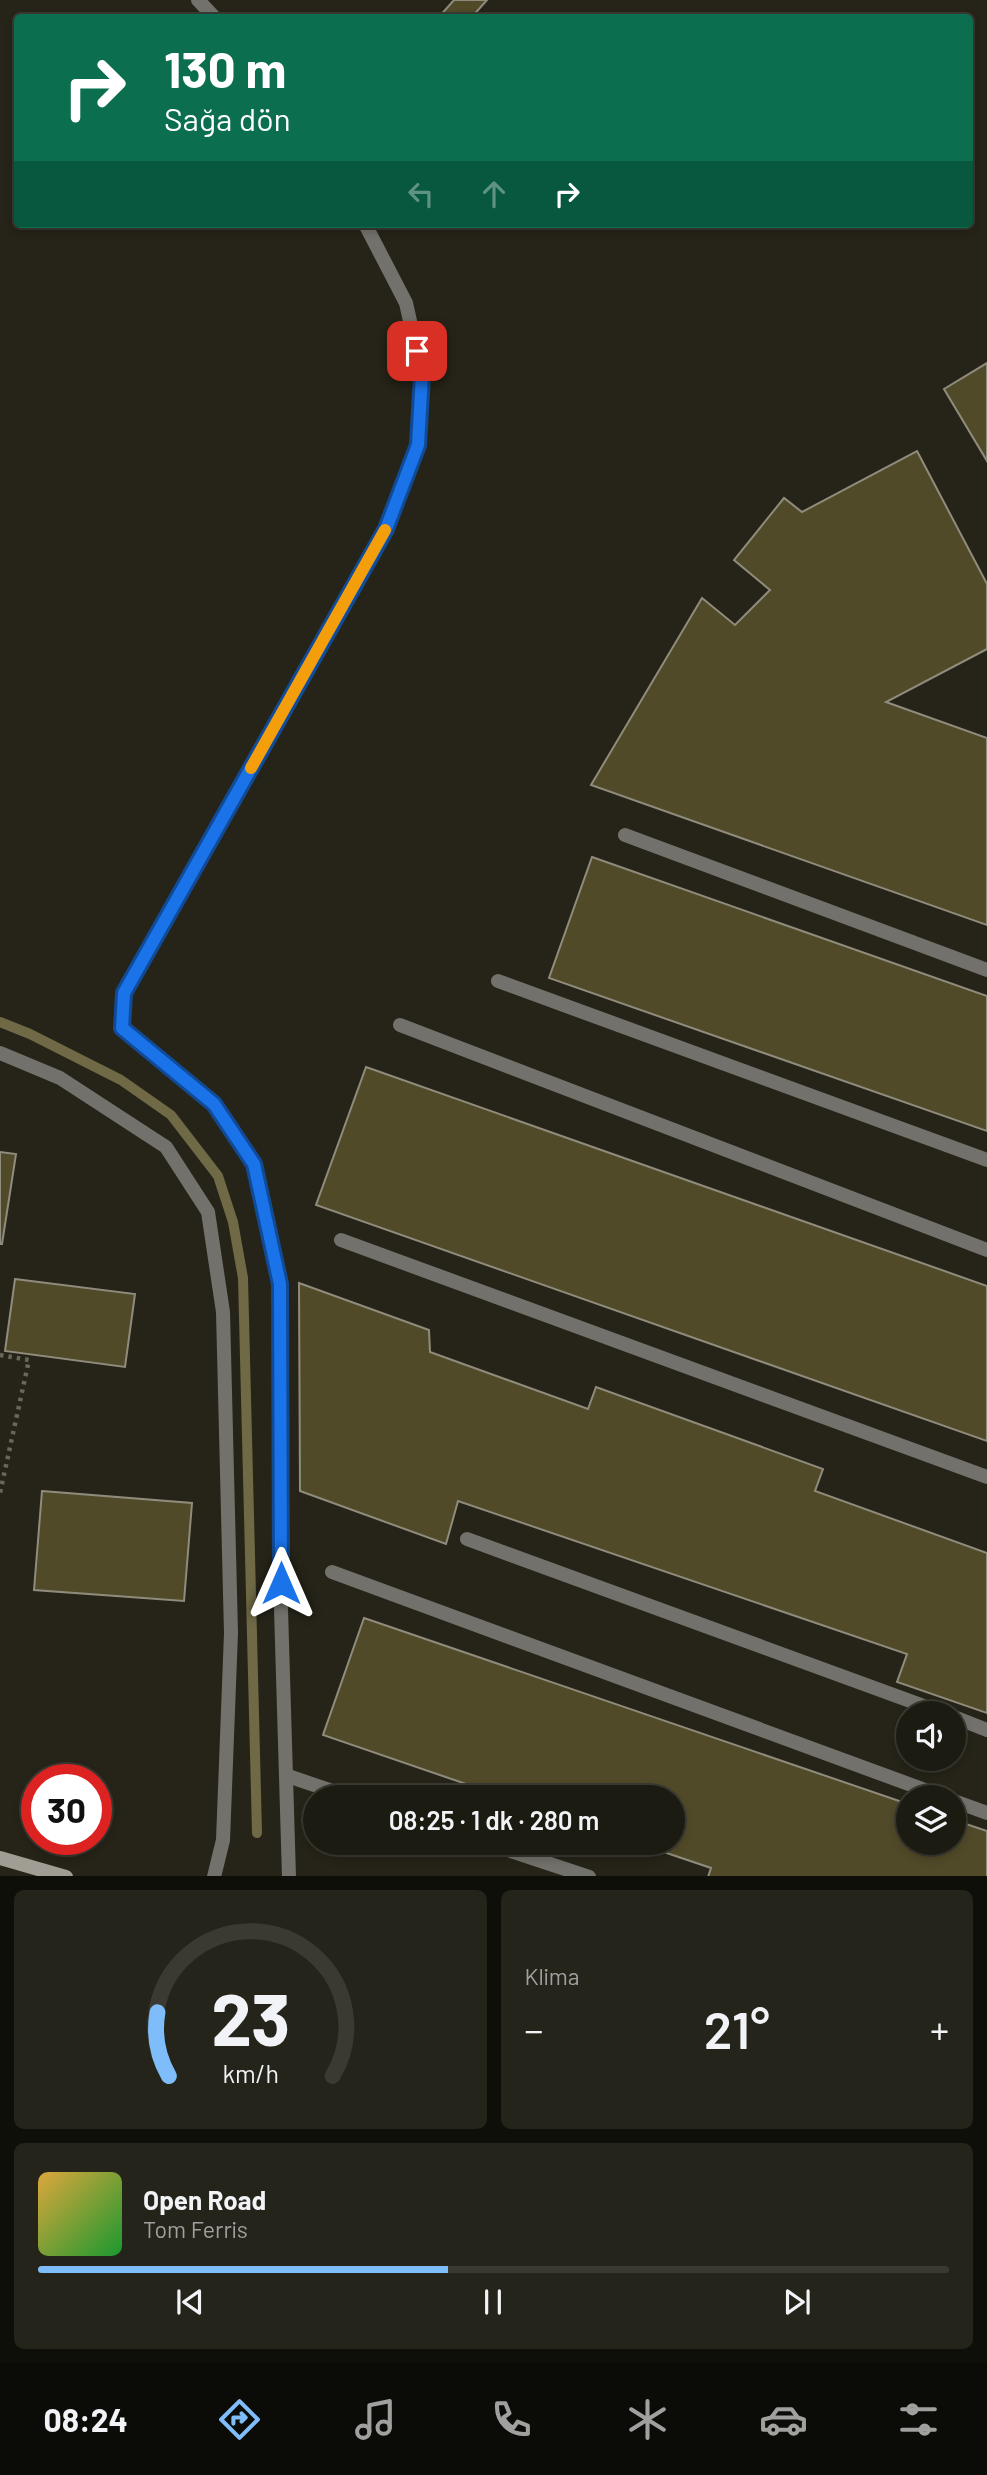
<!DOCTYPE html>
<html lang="tr">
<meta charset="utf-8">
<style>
:root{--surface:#1c1b12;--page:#25241b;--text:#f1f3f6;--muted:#a0a19f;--line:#3a3932;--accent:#7ebdf9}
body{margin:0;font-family:Barlow,sans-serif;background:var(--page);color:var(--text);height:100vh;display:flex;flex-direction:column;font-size:26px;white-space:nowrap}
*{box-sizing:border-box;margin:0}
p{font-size:23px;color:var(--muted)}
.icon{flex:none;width:38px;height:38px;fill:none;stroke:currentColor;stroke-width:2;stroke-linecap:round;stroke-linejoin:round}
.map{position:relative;height:1876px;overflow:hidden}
.panel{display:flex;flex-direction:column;gap:14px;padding:14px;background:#0f0f0a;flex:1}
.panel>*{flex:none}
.top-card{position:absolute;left:14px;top:14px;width:959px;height:214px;border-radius:7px;box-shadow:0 4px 10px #0003,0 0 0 2px var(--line);background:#0b6e4f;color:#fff;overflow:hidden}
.buttons{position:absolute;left:896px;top:1701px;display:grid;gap:14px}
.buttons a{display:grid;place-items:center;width:70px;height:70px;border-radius:50%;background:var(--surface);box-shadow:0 4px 10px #0003,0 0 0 2px var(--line);font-size:35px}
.speed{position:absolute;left:21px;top:1764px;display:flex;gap:14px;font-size:35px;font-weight:700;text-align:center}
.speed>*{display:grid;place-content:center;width:91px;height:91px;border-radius:50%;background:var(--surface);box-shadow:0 4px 10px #0003,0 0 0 2px var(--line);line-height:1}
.speed .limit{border:10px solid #d22;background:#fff;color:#111}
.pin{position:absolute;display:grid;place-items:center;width:60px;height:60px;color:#fff;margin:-30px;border-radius:14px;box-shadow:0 4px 10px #0006}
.me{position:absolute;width:77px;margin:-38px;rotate:0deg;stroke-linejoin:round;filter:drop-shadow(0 0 5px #0008)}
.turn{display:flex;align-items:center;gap:24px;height:147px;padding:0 35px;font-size:32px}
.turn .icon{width:91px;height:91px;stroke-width:2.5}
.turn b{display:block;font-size:49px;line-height:60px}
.lanes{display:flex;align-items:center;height:66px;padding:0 35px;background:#0003;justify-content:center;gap:35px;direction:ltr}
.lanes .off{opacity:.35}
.big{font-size:52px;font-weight:600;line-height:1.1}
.panel .card{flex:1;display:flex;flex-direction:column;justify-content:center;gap:10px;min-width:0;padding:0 24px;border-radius:10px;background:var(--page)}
.panel .dial{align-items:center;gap:0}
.dial svg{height:182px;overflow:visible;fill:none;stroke:var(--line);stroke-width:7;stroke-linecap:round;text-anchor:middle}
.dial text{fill:var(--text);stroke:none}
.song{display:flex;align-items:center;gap:21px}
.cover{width:84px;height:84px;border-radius:10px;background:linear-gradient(135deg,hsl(40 70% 55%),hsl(130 70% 35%))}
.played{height:7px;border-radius:4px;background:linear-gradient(90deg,var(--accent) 45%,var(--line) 45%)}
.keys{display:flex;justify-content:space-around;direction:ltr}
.heat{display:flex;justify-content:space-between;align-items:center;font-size:38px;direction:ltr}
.panel .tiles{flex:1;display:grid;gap:14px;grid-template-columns:1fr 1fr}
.card:last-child{grid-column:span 2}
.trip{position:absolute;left:303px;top:1785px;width:382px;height:70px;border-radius:35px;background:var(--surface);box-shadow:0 4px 10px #0003,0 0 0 2px var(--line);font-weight:600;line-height:70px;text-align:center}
.tabs{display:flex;height:112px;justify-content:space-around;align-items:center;background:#0b0b07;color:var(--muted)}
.tabs .icon{width:49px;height:49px}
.tabs .current{color:var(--accent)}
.tabs b{font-size:32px;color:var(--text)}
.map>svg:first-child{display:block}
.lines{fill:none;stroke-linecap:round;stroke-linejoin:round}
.stream{stroke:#6f6946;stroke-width:10}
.building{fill:#514a29;stroke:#8f8c7d;stroke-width:2}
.path{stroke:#68675c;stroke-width:4.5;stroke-dasharray:3.5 5;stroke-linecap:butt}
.service{stroke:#73716b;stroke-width:14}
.minor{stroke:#73716b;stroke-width:14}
.secondary{stroke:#a09e94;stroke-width:14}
.route-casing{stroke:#114b97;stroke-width:18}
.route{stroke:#1a73e8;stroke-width:12}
.slow{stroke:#f59e0b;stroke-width:12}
</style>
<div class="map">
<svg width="987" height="1877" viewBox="0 0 987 1877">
<rect width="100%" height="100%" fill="#262418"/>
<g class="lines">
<path class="stream" d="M 0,1022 L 30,1034 L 121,1080 L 171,1115 L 218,1176 L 233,1222 L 243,1278 L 257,1833"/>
</g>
<path class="building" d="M 454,0 L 487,0 L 471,18 L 438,18 Z
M 987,363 L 987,461 L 944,389 Z
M 917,451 L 987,584 L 987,649 L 886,702 L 987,738 L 987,925 L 591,785 L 702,598 L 735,625 L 770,590 L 734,560 L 784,498 L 802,512 Z
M 592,857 L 987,996 L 987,1131 L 549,978 Z
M 366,1067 L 987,1286 L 987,1441 L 316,1205 Z
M 0,1152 L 16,1154 L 2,1244 L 0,1244 Z
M 15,1279 L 135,1294 L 125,1367 L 5,1351 Z
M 299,1283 L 429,1330 L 430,1352 L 588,1409 L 596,1387 L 823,1469 L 815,1491 L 987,1553 L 987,1713 L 897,1682 L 907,1654 L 458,1501 L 446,1544 L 300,1491 Z
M 42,1491 L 192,1503 L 184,1601 L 34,1590 Z
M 364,1618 L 908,1804 L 908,1843 L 954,1843 L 954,1820 L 987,1831 L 987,1877 L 708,1877 L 711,1868 L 637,1843 L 672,1843 L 672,1797 L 504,1797 L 323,1735 Z"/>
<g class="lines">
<path class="path" d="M 0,1355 L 29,1360 L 0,1493"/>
<path class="service" d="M 198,0 L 215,18
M 625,835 L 987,970
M 124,993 L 385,529 L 418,445 L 422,375 L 406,303 L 365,224
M 341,1240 L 987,1477
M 467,1539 L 943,1713
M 332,1572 L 944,1797
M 954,1717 L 987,1730
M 288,1776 L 350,1797
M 954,1801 L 987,1813
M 487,1843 L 589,1877"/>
<path class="minor" d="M 498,981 L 987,1160
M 124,993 L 122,1028 L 213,1104 L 254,1164 L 280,1284 L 281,1609 L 289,1877
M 400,1025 L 987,1250
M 0,1053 L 60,1078 L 166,1147 L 208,1212 L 223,1312 L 231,1633 L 223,1840 L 214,1877"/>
<path class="secondary" d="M 0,1858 L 66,1877"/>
</g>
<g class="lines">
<defs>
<path id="route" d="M 281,1583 L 280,1284 L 254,1164 L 214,1104 L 122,1028 L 124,993 L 386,529 L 418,445 L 422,375 L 417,351"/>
</defs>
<use href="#route" class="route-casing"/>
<use href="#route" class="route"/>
<path class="slow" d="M 251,768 L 385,530"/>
</g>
</svg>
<div class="buttons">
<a><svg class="icon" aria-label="sound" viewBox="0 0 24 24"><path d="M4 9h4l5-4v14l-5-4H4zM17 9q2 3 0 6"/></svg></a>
<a><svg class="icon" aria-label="layers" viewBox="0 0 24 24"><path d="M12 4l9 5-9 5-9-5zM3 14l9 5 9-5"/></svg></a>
</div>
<div class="speed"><div class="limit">30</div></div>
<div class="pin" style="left:417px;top:351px;background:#d93025"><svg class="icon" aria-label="arrive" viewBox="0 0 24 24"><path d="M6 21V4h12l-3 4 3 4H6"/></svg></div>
<svg class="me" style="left:281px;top:1583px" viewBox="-20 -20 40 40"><path d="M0-17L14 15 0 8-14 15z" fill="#1a73e8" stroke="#fff" stroke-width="4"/></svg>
<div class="trip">08:25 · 1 dk · 280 m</div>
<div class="top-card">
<div class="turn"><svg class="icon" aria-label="right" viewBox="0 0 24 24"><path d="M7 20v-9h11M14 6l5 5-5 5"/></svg><div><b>130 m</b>Sağa dön</div></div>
<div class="lanes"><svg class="icon off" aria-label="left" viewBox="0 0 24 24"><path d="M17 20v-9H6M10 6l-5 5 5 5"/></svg><svg class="icon off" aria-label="ahead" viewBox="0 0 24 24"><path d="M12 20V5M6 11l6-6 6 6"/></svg><svg class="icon" aria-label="right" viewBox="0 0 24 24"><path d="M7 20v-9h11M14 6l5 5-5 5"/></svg></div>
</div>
</div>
<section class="panel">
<div class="tiles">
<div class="card dial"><svg viewBox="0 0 100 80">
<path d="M14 69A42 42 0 1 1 86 69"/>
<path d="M14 69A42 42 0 0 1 9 41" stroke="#7ebdf9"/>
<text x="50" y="56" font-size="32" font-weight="700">23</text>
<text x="50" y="72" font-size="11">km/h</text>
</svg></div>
<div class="card"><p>Klima</p>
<div class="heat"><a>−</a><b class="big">21°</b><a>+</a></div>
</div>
<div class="card">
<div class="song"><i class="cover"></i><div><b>Open Road</b><p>Tom Ferris</p></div></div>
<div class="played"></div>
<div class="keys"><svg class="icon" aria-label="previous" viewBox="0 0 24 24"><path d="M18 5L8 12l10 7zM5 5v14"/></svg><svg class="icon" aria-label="pause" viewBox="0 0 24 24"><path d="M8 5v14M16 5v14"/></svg><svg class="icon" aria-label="next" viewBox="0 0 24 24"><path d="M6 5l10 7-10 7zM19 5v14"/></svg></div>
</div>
</div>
</section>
<nav class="tabs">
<b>08:24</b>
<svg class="icon current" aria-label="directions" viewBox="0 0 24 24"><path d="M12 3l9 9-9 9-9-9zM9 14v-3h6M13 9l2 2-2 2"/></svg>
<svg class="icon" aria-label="music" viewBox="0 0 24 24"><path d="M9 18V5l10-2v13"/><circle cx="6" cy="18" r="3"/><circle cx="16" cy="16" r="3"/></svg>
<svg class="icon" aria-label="phone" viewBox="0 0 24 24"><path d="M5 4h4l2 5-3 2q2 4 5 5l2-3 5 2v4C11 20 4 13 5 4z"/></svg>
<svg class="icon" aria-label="climate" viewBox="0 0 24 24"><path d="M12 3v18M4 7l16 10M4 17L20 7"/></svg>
<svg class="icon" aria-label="car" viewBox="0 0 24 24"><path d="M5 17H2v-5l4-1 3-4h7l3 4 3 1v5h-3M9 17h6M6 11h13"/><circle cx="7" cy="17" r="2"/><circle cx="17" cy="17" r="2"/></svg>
<svg class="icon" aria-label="filters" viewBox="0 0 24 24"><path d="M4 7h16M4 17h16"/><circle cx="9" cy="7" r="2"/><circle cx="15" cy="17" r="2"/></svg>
</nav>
